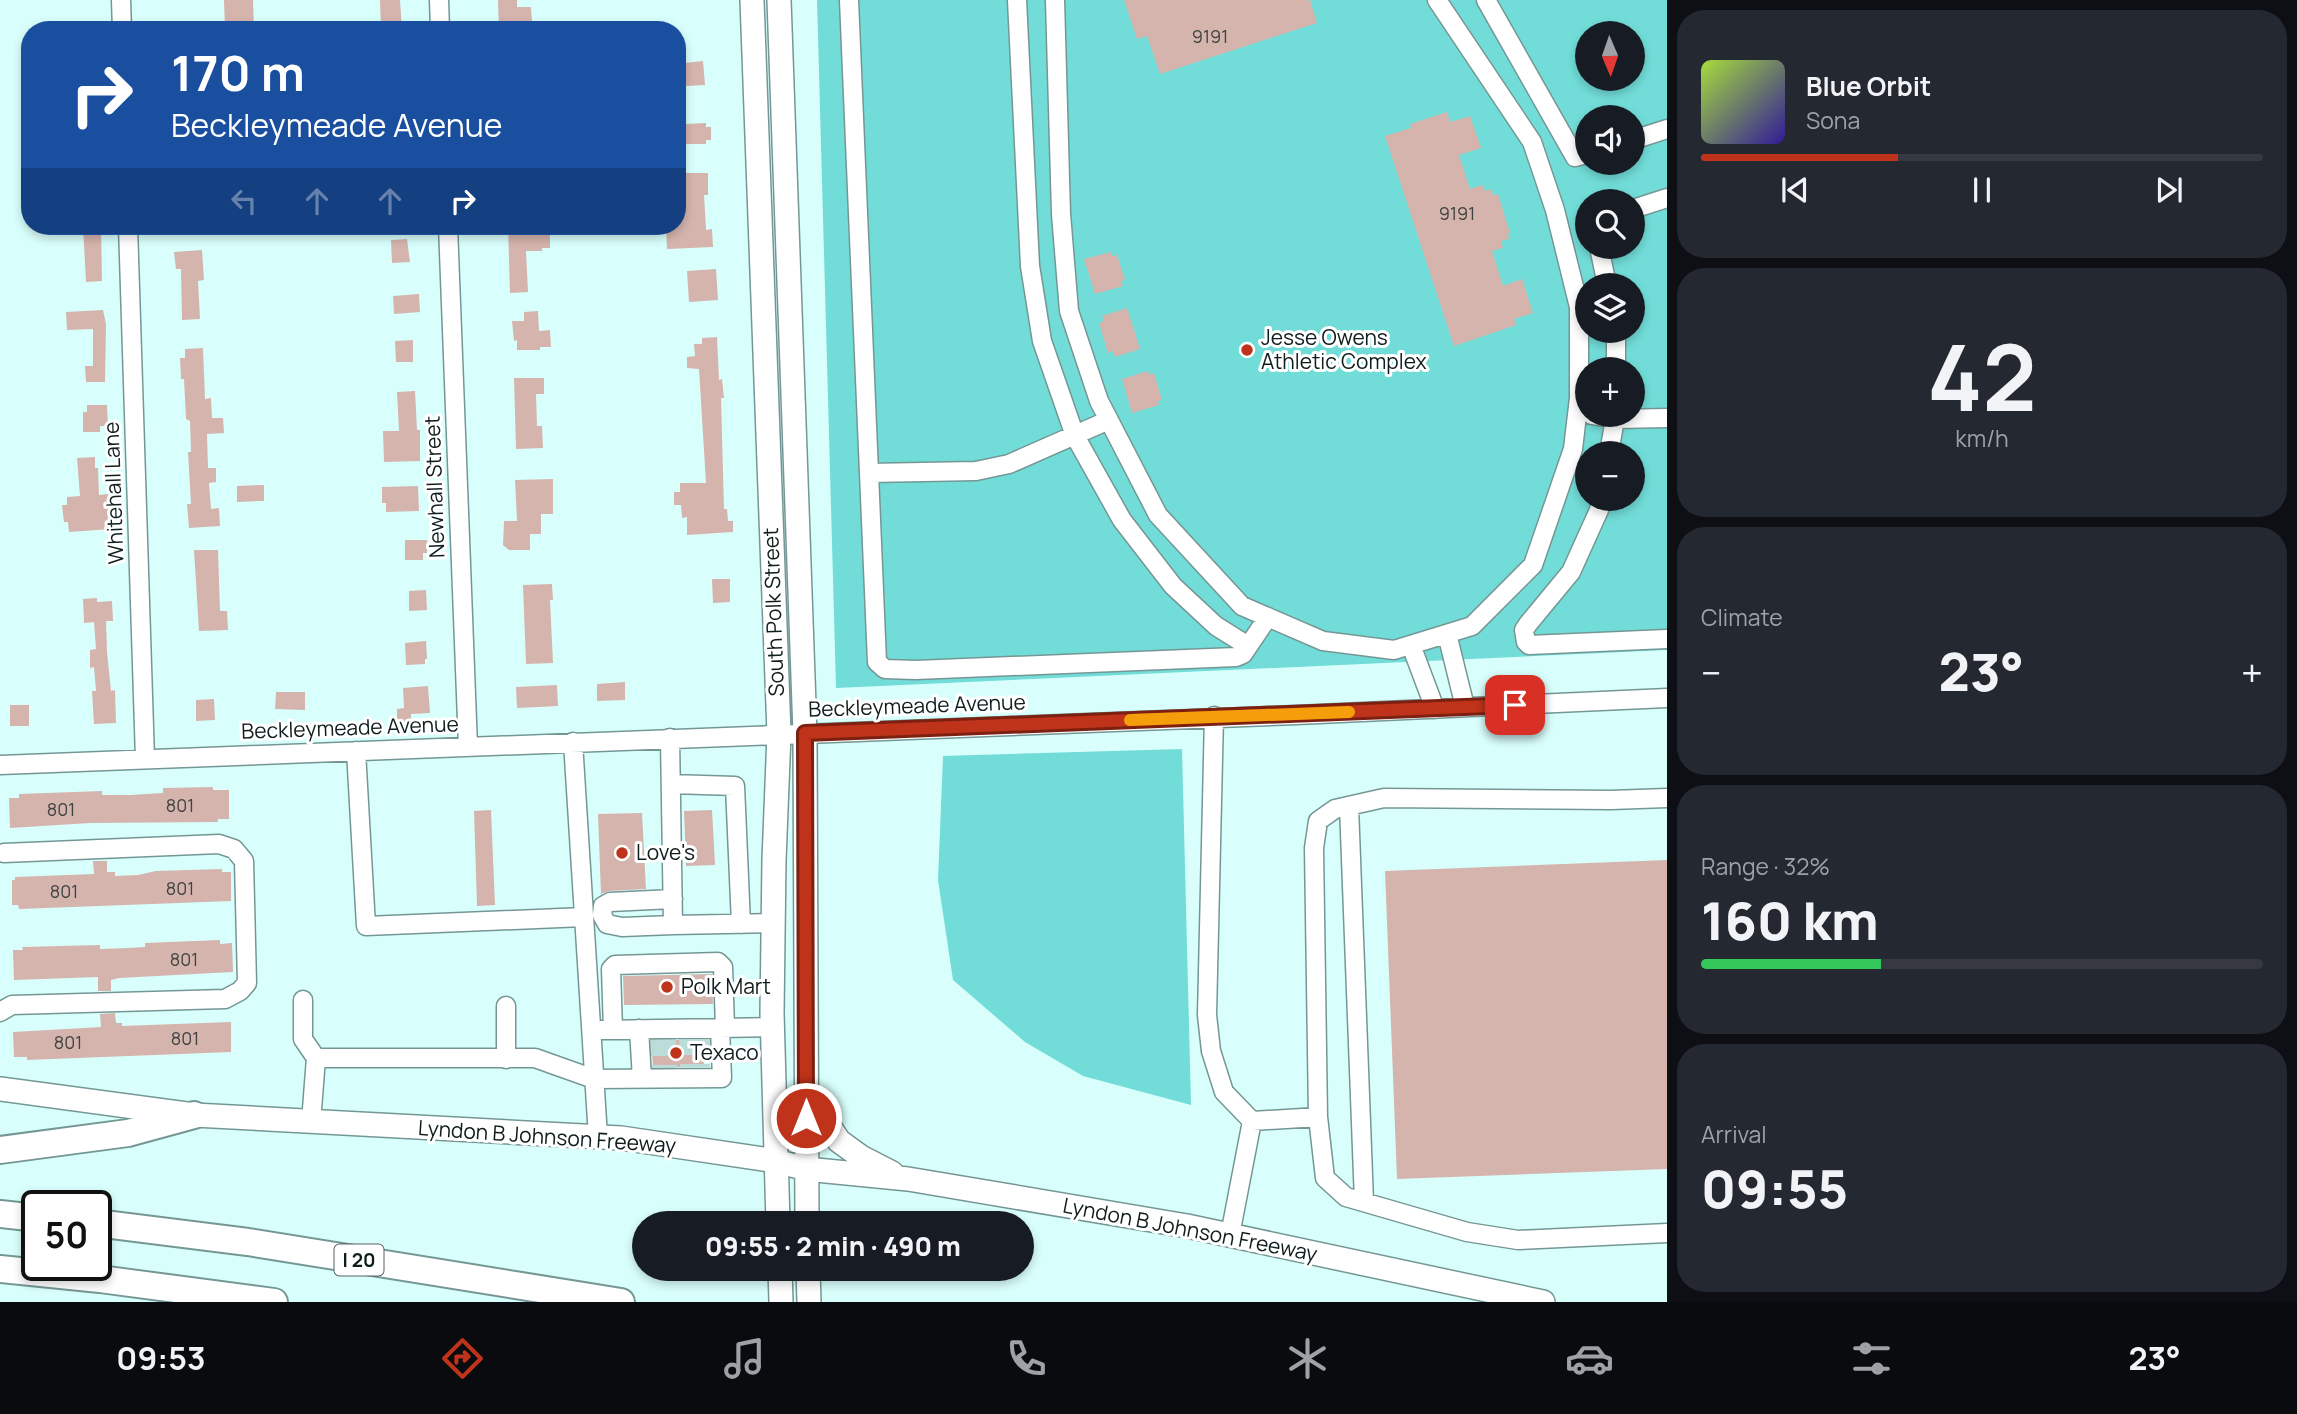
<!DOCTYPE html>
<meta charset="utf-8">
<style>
:root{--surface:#171b24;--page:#242831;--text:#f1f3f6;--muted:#9ea1a6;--line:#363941;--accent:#bf331a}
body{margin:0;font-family:Manrope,sans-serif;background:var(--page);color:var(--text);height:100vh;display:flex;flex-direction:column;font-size:26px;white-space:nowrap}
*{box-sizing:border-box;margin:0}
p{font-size:23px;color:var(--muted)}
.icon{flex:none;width:38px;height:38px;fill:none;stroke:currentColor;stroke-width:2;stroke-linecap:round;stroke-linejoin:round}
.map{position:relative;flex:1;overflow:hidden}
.drawer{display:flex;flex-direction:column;gap:10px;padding:10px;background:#0d0f14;width:630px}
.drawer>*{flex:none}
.hud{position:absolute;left:21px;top:21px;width:665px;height:214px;border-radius:28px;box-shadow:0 4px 10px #0003;background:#1a4fa0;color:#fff;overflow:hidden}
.needle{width:46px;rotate:178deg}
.buttons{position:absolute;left:1575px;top:21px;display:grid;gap:14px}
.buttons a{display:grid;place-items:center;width:70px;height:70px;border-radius:50%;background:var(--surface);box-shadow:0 4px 10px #0003;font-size:35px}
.speed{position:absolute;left:21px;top:1190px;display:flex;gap:14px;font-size:35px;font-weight:700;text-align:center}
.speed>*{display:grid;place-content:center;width:91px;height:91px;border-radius:50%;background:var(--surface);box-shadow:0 4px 10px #0003;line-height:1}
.speed .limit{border:4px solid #111;border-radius:10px;background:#fff;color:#111}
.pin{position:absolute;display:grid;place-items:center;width:60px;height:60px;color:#fff;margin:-30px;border-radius:14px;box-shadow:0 4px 10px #0006}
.me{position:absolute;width:77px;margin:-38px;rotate:0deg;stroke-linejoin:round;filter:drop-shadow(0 0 5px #0008)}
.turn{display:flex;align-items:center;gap:24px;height:147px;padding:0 35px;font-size:32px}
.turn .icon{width:91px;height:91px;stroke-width:2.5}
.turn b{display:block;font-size:49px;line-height:60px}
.lanes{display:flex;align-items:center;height:66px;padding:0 35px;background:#0003;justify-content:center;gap:35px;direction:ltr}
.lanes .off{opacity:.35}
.big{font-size:52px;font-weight:800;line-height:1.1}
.drawer .tile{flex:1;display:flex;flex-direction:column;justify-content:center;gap:10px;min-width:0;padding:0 24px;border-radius:28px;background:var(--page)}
.drawer .dial{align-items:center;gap:0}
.dial b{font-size:91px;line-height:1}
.song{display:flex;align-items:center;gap:21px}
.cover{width:84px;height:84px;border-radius:10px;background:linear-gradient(135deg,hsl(80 70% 55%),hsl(250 70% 35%))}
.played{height:7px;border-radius:4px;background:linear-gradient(90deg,var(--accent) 35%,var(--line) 35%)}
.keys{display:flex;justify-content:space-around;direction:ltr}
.heat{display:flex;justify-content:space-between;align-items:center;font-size:38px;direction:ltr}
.charge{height:10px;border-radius:5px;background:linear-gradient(90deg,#34c759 32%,var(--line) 0)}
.trip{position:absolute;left:632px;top:1211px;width:402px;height:70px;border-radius:35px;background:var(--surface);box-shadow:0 4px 10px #0003;font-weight:800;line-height:70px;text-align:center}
.dock{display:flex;height:112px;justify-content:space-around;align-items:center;background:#090b0e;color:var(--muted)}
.dock .icon{width:49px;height:49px}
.dock .current{color:var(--accent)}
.dock b{font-size:32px;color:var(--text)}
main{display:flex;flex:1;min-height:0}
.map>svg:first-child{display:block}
.green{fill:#72ddd8;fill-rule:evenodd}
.building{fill:#d5b4ad}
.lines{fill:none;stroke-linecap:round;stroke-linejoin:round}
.minor-tunnel{stroke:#bbddda;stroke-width:18;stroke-dasharray:18 9;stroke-linecap:butt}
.minor-casing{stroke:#749795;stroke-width:21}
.major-casing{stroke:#749795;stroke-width:26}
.highway-casing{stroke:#749795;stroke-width:30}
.minor{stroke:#fff;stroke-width:18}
.major{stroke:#fff;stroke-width:23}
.highway{stroke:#fff;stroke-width:26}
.route-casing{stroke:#7c2111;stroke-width:18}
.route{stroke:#bf331a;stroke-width:12}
.slow{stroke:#f59e0b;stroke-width:12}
.poi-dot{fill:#bf331a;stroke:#fff;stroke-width:2.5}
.labels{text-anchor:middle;stroke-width:6;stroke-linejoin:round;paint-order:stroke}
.number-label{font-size:18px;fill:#404340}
.shield{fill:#fff;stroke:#576160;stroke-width:2}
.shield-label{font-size:19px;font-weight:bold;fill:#0f1d1c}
.poi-label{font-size:21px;fill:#0f1d1c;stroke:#fff;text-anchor:start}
.street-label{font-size:21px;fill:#0f1d1c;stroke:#fff}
</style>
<main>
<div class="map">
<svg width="1667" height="1302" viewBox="0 0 1667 1302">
<rect width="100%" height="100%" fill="#d9fffc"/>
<path class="green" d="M 817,0 L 1667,0 L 1667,650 L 836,688 ZM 1587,33 L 1633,33 L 1633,79 L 1587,79 ZM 1587,117 L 1633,117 L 1633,163 L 1587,163 ZM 1587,201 L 1633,201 L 1633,247 L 1587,247 ZM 1587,285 L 1633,285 L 1633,331 L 1587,331 ZM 1587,369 L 1633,369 L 1633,415 L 1587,415 ZM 1587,453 L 1633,453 L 1633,499 L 1587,499 Z
M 1182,749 L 1191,1105 L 1083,1076 L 1025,1042 L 953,980 L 938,880 L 943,756 Z"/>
<path class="building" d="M 224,0 L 253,0 L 254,29 L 225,30 Z
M 380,0 L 400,0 L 402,30 L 381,30 Z
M 498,0 L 517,0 L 517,7 L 531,7 L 532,21 L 527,21 L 527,30 L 499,30 Z
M 1124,0 L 1310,0 L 1317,23 L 1160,74 L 1147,36 L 1137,39 Z
M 703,61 L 705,85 L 686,86 L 684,63 Z
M 1447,112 L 1450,122 L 1470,116 L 1481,148 L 1459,155 L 1470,189 L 1483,185 L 1485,191 L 1491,189 L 1493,195 L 1498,194 L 1510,233 L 1508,234 L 1509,239 L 1501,241 L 1503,248 L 1492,251 L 1503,286 L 1522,279 L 1533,313 L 1514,319 L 1516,325 L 1454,346 L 1385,136 L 1411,128 L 1410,124 Z
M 706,123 L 706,127 L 711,127 L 711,140 L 706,140 L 706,144 L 686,144 L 685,124 Z
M 684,173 L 708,173 L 708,195 L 704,195 L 706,230 L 712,229 L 713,247 L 667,249 L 666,227 L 679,226 L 679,216 L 684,215 Z
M 83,226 L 101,226 L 102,281 L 86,282 Z
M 508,226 L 542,226 L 542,232 L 550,232 L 550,248 L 542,248 L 542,251 L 526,251 L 528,292 L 510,293 Z
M 407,239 L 410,262 L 392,263 L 391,240 Z
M 202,250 L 204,280 L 198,281 L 200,319 L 182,320 L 181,269 L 176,269 L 174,252 Z
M 1111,252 L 1112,256 L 1117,255 L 1125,280 L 1121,281 L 1123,286 L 1095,294 L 1084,259 Z
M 716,269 L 718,300 L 689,302 L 687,271 Z
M 419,294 L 420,312 L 394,314 L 393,296 Z
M 1127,308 L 1140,349 L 1115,357 L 1113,351 L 1108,353 L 1099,323 L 1104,321 L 1102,316 Z
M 103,310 L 106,324 L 105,382 L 86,382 L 85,366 L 93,366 L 93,329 L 67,330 L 66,312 Z
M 538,311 L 539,331 L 550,330 L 551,347 L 540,347 L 540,350 L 517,350 L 517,340 L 514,341 L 512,321 L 524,321 L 524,312 Z
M 717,337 L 719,380 L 722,379 L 724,398 L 721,398 L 724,509 L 727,509 L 728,521 L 733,521 L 733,532 L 687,535 L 687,517 L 682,518 L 681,505 L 674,505 L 674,492 L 680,492 L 680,483 L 706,483 L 699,369 L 687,368 L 687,357 L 695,356 L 694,344 L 702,344 L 702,338 Z
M 413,340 L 413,362 L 396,362 L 395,341 Z
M 203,348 L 205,399 L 211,398 L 212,418 L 223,418 L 224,433 L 207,434 L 208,468 L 216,468 L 216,482 L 209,483 L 211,509 L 219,508 L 220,526 L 189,528 L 187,504 L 191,504 L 188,452 L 191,452 L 190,421 L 186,419 L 184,379 L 181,379 L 180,358 L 185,358 L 185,349 Z
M 1148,371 L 1150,375 L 1154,373 L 1162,400 L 1158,401 L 1159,405 L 1132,413 L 1122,379 Z
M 514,378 L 544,378 L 544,394 L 536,394 L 537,426 L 542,426 L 543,448 L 516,449 Z
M 415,391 L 417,430 L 420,430 L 420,461 L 384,462 L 383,431 L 399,431 L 397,392 Z
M 87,405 L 107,405 L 108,426 L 100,426 L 100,432 L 83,432 L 83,412 L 87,412 Z
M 95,457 L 95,468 L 98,468 L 99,495 L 108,494 L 111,529 L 69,532 L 68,522 L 64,522 L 62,505 L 67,505 L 67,497 L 80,496 L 77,458 Z
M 553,479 L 553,514 L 541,514 L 541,534 L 530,534 L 530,550 L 509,550 L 503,545 L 504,521 L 517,521 L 515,480 Z
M 264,485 L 264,501 L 237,502 L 237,486 Z
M 418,486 L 419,511 L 386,512 L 386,503 L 382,503 L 382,487 Z
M 405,540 L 427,540 L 427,553 L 423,553 L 423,560 L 405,560 Z
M 194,550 L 218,550 L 220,611 L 227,611 L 228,630 L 199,631 Z
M 712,579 L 730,579 L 730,602 L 713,603 Z
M 552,584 L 553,600 L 550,600 L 553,663 L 526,664 L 523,585 Z
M 426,590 L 427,610 L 409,611 L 409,591 Z
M 97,598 L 97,602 L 112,601 L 113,621 L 106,621 L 107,652 L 111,691 L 115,690 L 116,723 L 94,724 L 92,691 L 96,691 L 94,667 L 90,668 L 90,650 L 96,649 L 94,622 L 84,623 L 83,599 Z
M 426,641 L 427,659 L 425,659 L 425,664 L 406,665 L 405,643 Z
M 625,682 L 625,700 L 597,701 L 597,684 Z
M 557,685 L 558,706 L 517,708 L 516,687 Z
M 428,686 L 430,713 L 411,714 L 411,722 L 397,723 L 397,709 L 404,708 L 403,688 Z
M 276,692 L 305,692 L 305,710 L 275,709 Z
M 214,699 L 215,720 L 196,721 L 196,700 Z
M 10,705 L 29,705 L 29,726 L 10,726 Z
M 213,787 L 213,790 L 229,790 L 229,819 L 218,819 L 218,822 L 90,823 L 10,828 L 9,798 L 19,798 L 19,794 L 102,791 L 102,795 L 130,795 L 163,793 L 163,788 Z
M 491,810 L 495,905 L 477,906 L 474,811 Z
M 712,810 L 715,865 L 686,866 L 684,811 Z
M 642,813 L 646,889 L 609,891 L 601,894 L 598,814 Z
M 1667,860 L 1667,1169 L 1397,1179 L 1385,871 Z
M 93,861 L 107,861 L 107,872 L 115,872 L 115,876 L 138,875 L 156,871 L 222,869 L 222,872 L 231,872 L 231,901 L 19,909 L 18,905 L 12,905 L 12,880 L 15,880 L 15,877 L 94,874 Z
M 220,940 L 220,944 L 232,943 L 233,972 L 119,978 L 111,980 L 111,991 L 98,991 L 98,977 L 14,980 L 13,950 L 23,950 L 22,947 L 100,945 L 100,949 L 128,948 L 145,947 L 145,943 Z
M 712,974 L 713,1004 L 624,1005 L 623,976 Z
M 115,1013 L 116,1023 L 122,1023 L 122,1026 L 231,1022 L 231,1052 L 27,1060 L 27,1057 L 14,1057 L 13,1032 L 101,1027 L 100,1014 Z
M 651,1040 L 704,1040 L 704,1067 L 653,1067 Z"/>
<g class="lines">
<path class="minor-tunnel" d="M 688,1037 L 689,1067
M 701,1037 L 701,1067
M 652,1038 L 653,1068
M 667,1038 L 668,1068"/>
<defs>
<path id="minor" d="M 121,0 L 122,30
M 439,0 L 440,30
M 849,0 L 877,662 L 885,669 L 916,670 L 1236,657 L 1243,654 L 1268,617
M 1017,0 L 1030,266 L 1042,341 L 1075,436 L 1122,520 L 1173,586 L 1216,626 L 1248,646
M 1055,0 L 1061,214 L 1069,311 L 1099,401 L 1158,515 L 1242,606 L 1323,641 L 1394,650 L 1472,626 L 1533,565 L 1573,449 L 1579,398 L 1579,307 L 1555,210 L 1532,142 L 1437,0
M 1486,0 L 1575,157 L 1587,154
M 1633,140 L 1667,129
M 1633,209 L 1667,198
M 128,226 L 145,759
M 448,226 L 468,747
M 1599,247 L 1607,285
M 1616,369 L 1616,331
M 1592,415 L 1615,419 L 1609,453
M 1615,415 L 1615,419 L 1667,418
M 869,473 L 976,471 L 1009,464 L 1109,420
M 1601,499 L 1599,510 L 1571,572 L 1528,624 L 1524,630 L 1526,642 L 1529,645 L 1667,639
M 1447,634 L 1465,707
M 1411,645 L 1435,709
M 1214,716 L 1207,1015 L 1211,1051 L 1224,1092 L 1252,1121
M 670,738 L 673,925 L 773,923
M 573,742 L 598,1137
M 356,751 L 366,926 L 584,917
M 0,765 L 1297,715 L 1667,698
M 671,784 L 735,786 L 741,924
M 1667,798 L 1611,800 L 1384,798 L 1335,809 L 1318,821 L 1314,848 L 1318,1117 L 1325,1178 L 1346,1197 L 1467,1232 L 1518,1240 L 1667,1233
M 1349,806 L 1364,1202
M 673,899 L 610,902 L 603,906 L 602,915 L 607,924 L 622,927 L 673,925
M 303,1000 L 303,1039 L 316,1058
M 506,1006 L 506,1059
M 0,1012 L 12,1005 L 225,999 L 240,991 L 247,983 L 244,861 L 234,849 L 219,844 L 4,853
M 639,1029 L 642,1079
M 601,1030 L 773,1027
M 613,1030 L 611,969 L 615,965 L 718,962 L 723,967 L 725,1028
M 311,1122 L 316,1058 L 535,1058 L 594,1079 L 722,1078 L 720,1028
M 1230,1235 L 1252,1121 L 1318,1117"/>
<path id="major" d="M 752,0 L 779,734 L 774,860 L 772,1013 L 778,1223
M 779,0 L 805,733 L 807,1223
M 0,1089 L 194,1115 L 621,1138 L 776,1161 L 806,1169 L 908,1179 L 1187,1226 L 1543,1302
M 806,1092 L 839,1141 L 861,1157 L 892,1173
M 780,1269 L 781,1302
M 808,1269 L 809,1302"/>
<path id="highway" d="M 0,1150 L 128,1133 L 194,1115
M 0,1214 L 37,1218
M 96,1223 L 248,1242 L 621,1302
M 0,1269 L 100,1279 L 274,1302"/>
</defs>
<use href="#minor" class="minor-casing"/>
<use href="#major" class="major-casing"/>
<use href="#highway" class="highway-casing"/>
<use href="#minor" class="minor"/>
<use href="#major" class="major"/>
<use href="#highway" class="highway"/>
</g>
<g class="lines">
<defs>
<path id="route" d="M 806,1118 L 805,733 L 1515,705"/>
</defs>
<use href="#route" class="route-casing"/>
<use href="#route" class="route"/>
<path class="slow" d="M 1130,720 L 1349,712"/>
</g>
<g class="poi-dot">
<circle cx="1247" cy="350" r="7"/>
<circle cx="622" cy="853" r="7"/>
<circle cx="667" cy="987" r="7"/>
<circle cx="676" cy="1053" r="7"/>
</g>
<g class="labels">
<g class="number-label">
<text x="1210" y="43">9191</text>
<text x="1457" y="220">9191</text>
<text x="180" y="812">801</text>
<text x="61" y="816">801</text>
<text x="180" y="895">801</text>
<text x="64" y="898">801</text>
<text x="184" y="966">801</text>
<text x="185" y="1045">801</text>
<text x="68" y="1049">801</text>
</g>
<rect class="shield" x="334.5" y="1244.5" width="49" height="31" rx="5"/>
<g class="shield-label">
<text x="359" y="1267">I 20</text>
</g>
<g class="poi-label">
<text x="1261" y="345">Jesse Owens<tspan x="1261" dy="24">Athletic Complex</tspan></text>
<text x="636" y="860">Love's</text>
<text x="681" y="994">Polk Mart</text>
<text x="690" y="1060">Texaco</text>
</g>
<g class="street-label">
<text transform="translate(435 487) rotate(-92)" y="7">Newhall Street</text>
<text transform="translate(114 493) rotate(-92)" y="7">Whitehall Lane</text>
<text transform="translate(774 612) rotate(-92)" y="7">South Polk Street</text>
<text transform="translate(917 706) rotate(-2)" y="7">Beckleymeade Avenue</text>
<text transform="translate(350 728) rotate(-2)" y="7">Beckleymeade Avenue</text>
<text transform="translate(547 1137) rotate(4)" y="7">Lyndon B Johnson Freeway</text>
<text transform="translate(1190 1230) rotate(11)" y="7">Lyndon B Johnson Freeway</text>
</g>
</g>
</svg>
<div class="buttons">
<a><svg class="needle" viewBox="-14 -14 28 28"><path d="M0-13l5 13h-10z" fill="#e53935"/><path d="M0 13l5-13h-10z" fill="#9ea1a6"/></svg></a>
<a><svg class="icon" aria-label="sound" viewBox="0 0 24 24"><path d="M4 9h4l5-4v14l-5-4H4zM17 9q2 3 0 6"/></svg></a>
<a><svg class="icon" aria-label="search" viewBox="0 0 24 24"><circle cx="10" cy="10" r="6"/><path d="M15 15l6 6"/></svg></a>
<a><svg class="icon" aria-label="layers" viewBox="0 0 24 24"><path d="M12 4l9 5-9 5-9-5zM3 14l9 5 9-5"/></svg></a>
<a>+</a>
<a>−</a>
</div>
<div class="speed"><div class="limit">50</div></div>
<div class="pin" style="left:1515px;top:705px;background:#d93025"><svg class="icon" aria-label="arrive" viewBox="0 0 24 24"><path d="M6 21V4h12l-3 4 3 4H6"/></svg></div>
<svg class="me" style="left:806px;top:1118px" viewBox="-20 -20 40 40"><circle r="17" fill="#bf331a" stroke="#fff" stroke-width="3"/><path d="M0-11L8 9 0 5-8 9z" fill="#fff"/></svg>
<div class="trip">09:55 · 2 min · 490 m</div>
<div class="hud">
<div class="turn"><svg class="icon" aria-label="right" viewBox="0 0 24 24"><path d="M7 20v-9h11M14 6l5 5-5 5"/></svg><div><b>170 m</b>Beckleymeade Avenue</div></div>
<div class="lanes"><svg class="icon off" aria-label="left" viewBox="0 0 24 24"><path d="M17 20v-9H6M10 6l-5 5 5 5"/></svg><svg class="icon off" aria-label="ahead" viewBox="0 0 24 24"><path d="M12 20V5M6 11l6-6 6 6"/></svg><svg class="icon off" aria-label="ahead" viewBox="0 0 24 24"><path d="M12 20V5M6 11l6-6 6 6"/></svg><svg class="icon" aria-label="right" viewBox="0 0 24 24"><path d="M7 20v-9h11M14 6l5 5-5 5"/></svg></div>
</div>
</div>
<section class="drawer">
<div class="tile">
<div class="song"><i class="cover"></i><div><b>Blue Orbit</b><p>Sona</p></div></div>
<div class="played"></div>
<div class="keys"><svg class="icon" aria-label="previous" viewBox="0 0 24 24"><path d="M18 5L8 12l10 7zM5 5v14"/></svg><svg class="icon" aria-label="pause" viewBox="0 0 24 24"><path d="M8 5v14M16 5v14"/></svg><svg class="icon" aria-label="next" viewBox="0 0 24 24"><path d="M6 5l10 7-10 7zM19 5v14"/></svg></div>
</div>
<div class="tile dial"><b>42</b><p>km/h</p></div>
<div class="tile"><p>Climate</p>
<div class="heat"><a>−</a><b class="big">23°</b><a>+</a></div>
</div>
<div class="tile"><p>Range · 32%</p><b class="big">160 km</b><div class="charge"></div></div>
<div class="tile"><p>Arrival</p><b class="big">09:55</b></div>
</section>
</main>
<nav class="dock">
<b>09:53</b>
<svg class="icon current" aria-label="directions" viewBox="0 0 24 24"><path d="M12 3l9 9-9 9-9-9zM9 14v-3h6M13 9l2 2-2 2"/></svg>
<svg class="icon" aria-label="music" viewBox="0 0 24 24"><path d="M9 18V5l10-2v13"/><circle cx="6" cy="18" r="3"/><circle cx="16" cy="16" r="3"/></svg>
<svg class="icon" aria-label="phone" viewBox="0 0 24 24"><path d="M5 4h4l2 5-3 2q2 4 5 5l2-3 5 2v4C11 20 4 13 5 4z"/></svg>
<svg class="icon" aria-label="climate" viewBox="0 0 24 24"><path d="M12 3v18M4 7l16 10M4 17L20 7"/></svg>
<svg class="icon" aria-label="car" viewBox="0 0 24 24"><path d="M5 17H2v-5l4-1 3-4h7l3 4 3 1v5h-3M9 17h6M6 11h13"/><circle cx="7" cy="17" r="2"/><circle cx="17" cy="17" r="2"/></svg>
<svg class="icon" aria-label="filters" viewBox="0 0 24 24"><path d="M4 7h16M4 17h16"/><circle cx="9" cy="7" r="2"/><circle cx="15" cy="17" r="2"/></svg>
<b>23°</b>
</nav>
